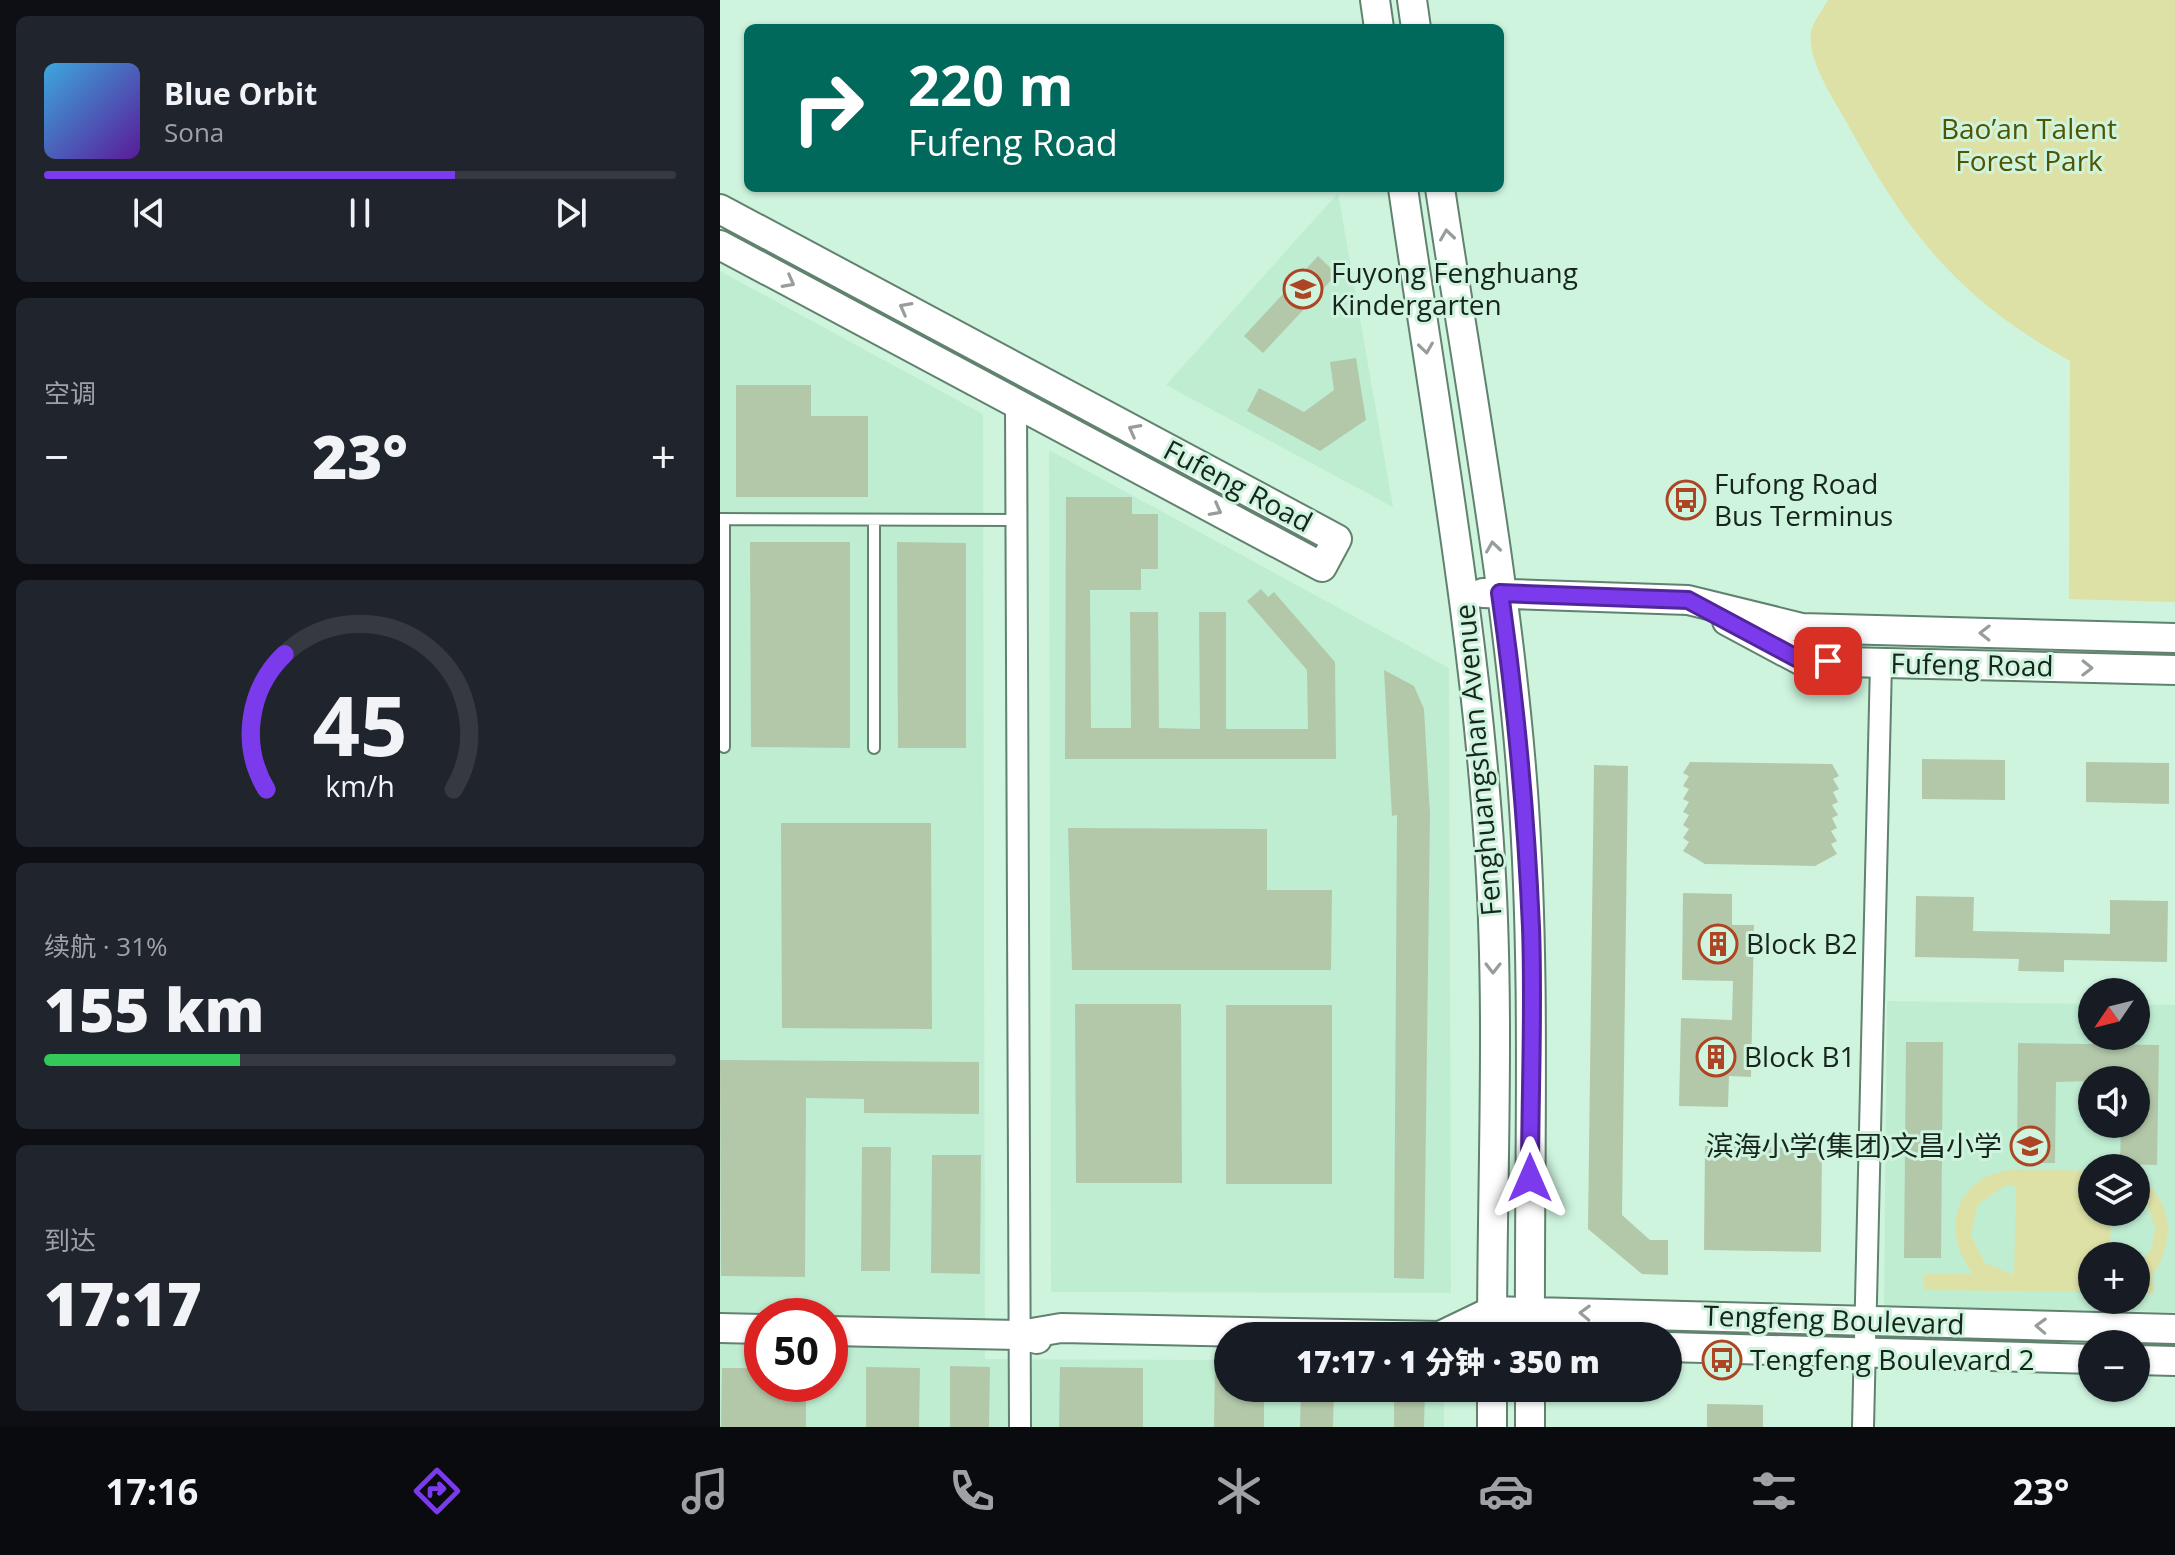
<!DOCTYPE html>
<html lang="zh">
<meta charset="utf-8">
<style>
:root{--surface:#171b24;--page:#20242c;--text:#f1f3f6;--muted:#9ea1a6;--line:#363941;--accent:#7c3aed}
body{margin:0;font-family:"Open Sans","Noto Sans SC",sans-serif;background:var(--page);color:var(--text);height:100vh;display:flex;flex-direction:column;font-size:30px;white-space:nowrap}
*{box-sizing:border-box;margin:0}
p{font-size:26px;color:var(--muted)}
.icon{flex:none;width:44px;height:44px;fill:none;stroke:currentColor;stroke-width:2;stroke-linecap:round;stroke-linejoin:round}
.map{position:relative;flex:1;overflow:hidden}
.side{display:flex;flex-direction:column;gap:16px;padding:16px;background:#0d0f14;width:720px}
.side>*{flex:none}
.banner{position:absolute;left:24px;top:24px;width:760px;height:168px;border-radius:12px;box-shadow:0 2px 6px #0004;background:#00695c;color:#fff;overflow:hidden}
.needle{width:52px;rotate:235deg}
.buttons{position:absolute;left:1358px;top:978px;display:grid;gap:16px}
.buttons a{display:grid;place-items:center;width:72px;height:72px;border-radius:50%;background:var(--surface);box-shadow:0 2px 6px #0004;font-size:40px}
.speed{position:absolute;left:24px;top:1298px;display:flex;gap:16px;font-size:40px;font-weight:700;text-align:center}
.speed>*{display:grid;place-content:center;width:104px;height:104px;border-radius:50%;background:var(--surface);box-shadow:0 2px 6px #0004;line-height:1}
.speed .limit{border:12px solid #d22;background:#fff;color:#111}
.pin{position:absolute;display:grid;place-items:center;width:68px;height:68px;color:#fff;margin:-34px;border-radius:16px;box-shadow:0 4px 12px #0006}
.me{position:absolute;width:88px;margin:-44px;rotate:0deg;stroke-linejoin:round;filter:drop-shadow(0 0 6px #0008)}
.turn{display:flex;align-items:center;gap:28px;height:168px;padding:0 32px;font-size:36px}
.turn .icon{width:104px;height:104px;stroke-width:2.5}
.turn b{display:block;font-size:56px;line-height:68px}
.big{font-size:60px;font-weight:800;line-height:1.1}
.side .widget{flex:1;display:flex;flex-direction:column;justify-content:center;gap:12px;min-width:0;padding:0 28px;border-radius:12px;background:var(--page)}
.side .dial{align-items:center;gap:0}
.dial svg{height:208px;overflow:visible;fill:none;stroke:var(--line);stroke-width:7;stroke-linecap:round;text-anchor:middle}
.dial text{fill:var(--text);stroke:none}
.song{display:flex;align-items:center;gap:24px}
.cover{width:96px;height:96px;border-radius:12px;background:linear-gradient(135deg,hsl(200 70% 55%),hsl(270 70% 35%))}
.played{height:8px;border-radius:4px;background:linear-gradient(90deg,var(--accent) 65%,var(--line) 65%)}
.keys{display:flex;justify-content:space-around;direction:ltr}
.heat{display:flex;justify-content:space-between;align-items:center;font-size:44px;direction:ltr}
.charge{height:12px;border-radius:6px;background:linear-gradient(90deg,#34c759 31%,var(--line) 0)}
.trip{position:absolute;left:494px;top:1322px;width:468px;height:80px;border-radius:40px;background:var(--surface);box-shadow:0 2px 6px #0004;font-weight:800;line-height:80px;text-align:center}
.tabs{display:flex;height:128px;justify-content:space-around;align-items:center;background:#090b0e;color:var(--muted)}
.tabs .icon{width:56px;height:56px}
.tabs .current{color:var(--accent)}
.tabs b{font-size:36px;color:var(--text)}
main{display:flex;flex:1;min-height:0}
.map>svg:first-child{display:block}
.built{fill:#bfedd2;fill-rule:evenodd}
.green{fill:#dde1a6;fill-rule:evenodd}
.building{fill:#b3c8a9}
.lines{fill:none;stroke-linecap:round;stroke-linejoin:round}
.lane-casing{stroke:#60826e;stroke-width:14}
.street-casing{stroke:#60826e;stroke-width:24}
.secondary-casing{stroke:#60826e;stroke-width:32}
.lane{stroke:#fff;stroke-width:10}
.street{stroke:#fff;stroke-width:20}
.secondary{stroke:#fff;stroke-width:28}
.oneway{stroke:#979d99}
.route-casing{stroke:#51269a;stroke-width:20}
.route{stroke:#7c3aed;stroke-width:14}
.labels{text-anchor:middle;stroke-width:6;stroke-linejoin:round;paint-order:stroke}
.park-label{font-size:28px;fill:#535400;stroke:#cef4de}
.poi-label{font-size:28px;fill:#17251d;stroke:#cef4de;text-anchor:start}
.street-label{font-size:28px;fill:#17251d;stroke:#cef4de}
</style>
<main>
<section class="side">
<div class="widget">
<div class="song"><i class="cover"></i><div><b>Blue Orbit</b><p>Sona</p></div></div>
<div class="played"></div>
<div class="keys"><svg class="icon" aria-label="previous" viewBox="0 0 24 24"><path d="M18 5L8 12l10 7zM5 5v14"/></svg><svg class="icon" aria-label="pause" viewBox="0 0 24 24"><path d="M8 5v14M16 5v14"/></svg><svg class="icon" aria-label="next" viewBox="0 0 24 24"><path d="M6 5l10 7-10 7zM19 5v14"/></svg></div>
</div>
<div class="widget"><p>空调</p>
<div class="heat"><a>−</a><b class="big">23°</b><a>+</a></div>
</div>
<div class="widget dial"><svg viewBox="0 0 100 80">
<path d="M14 69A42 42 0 1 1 86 69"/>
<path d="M14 69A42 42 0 0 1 21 17" stroke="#7c3aed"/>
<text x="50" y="56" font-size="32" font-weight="700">45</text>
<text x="50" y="72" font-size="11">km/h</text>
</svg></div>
<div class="widget"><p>续航 · 31%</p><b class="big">155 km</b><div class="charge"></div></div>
<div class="widget"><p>到达</p><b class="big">17:17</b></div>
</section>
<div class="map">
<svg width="1455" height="1427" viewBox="0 0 1455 1427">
<rect width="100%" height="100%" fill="#cef4de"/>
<path class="built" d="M 618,193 L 673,507 L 446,385 Z
M 0,271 L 263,414 L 265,1359 L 508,1360 L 508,1388 L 724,1388 L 724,1427 L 0,1427 ZM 42,1316 L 110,1316 L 110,1384 L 42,1384 Z
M 329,450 L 729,668 L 731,1293 L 331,1292 Z
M 1167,1001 L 1372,1004 L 1372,1036 L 1416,1036 L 1416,1004 L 1455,1005 L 1455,1312 L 1164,1307 ZM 1372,1080 L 1416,1080 L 1416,1124 L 1372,1124 ZM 1372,1168 L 1416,1168 L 1416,1212 L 1372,1212 ZM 1372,1256 L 1416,1256 L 1416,1300 L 1372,1300 Z"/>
<path class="green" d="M 1108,0 L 1455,0 L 1455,602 L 1349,599 L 1350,361 C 1233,295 1187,232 1123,116 C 1111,95 1087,58 1091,32 C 1093,22 1103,9 1108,0 Z
M 1295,1169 L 1372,1171 L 1372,1212 L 1391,1212 L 1390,1256 L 1372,1256 L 1372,1292 L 1204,1290 L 1204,1274 L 1253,1274 C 1219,1229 1235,1176 1295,1169 ZM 1285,1186 L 1296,1186 L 1294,1275 L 1265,1263 L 1251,1235 L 1258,1204 Z
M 1416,1177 C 1455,1198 1455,1244 1432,1276 L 1434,1293 L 1416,1293 L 1416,1268 L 1432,1248 L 1435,1227 L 1428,1207 L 1416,1195 Z"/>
<path class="building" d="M 598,256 L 617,274 L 543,353 L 524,336 Z
M 636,358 L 646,420 L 600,451 L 527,411 L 539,388 L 584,412 L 614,390 L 610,362 Z
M 16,385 L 91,385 L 91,416 L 148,416 L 148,497 L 16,497 Z
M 346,497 L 412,497 L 412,514 L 438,514 L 438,569 L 421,569 L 421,590 L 370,590 L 371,728 L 411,728 L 410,612 L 438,612 L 439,728 L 480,729 L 479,612 L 506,612 L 506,729 L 588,729 L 587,670 L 527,601 L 541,589 L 548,597 L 554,592 L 615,662 L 616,759 L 345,759 Z
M 30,542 L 130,542 L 130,748 L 31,747 Z
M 177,542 L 246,543 L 246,748 L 178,748 Z
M 664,670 L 694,686 L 704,709 L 710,814 L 704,1279 L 674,1278 L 677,815 L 672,816 Z
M 1202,759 L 1285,760 L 1285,800 L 1202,799 Z
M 970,762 L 1112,764 L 1119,776 L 1113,779 L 1119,789 L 1113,792 L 1118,802 L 1112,805 L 1118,815 L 1112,818 L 1117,828 L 1111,831 L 1117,841 L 1111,844 L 1117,854 L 1095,866 L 985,864 L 963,851 L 969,842 L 963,838 L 969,829 L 963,825 L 969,815 L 963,812 L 969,802 L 963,799 L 969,789 L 963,786 L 969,776 L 963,773 Z
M 1366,762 L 1449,763 L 1449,804 L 1366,802 Z
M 874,765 L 908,766 L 902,1215 L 930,1240 L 948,1240 L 948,1275 L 922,1274 L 868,1229 Z
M 61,823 L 211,823 L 212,1029 L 62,1028 Z
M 348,828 L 547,829 L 547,890 L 612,890 L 611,970 L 352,970 Z
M 963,893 L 1012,894 L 1012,925 L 1034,925 L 1031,1077 L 1009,1076 L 1008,1107 L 959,1106 L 961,1018 L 1012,1020 L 1013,981 L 962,980 Z
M 1196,896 L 1254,897 L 1253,931 L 1390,934 L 1390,900 L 1448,901 L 1447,962 L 1344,960 L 1344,972 L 1298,971 L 1299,959 L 1195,957 Z
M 355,1004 L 461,1004 L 462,1183 L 356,1183 Z
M 506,1005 L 612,1005 L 612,1184 L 506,1184 Z
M 1186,1042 L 1223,1042 L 1221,1258 L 1184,1258 Z
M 1298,1043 L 1439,1045 L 1437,1165 L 1400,1164 L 1401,1124 L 1416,1124 L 1416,1080 L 1336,1082 L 1335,1163 L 1297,1163 Z
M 0,1060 L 259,1062 L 259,1114 L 144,1113 L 144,1099 L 86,1098 L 85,1277 L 1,1276 Z
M 985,1146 L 1102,1148 L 1101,1252 L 984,1250 Z
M 142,1147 L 171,1147 L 170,1271 L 141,1271 Z
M 212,1155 L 261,1155 L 260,1274 L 211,1273 Z
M 495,1359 L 508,1359 L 508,1388 L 544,1388 L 544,1427 L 494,1427 Z
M 230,1366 L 270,1367 L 269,1427 L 230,1427 Z
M 146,1367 L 200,1368 L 199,1427 L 146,1427 Z
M 340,1367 L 423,1368 L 423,1427 L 339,1427 Z
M 2,1368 L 42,1368 L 42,1384 L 86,1384 L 86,1427 L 1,1427 Z
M 581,1388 L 614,1388 L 613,1427 L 580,1427 Z
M 674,1388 L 705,1388 L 704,1427 L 674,1427 Z
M 987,1404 L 1043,1405 L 1043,1427 L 987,1427 Z"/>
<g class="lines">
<defs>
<path id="lane" d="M 0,519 L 296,520
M 4,519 L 4,747
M 154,520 L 154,748"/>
<path id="street" d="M 296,403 L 300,1427
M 1143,1427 L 1161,663"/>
<path id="secondary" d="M 655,0 L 659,28
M 692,0 L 696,28
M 683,188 C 715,411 756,634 770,859 C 780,1017 772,1177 772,1336
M 720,188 C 750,389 788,590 803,792 C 816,973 809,1155 810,1336
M 0,209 L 617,539 L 602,567 L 0,245
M 763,593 L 968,600 L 1082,628 L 1455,638
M 1007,621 L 1082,661 L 1455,670
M 0,1328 L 42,1329
M 110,1331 L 300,1335 L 317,1339
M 300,1335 L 341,1328 L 720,1336 L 772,1311 L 1455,1329
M 948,1347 L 1372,1359
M 1416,1360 L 1455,1361
M 772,1427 L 772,1388
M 810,1427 L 810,1388"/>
</defs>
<use href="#lane" class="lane-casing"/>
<use href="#street" class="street-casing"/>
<use href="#secondary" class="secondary-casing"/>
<use href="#lane" class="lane"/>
<use href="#street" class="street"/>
<use href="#secondary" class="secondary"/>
</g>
<defs><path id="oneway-chevron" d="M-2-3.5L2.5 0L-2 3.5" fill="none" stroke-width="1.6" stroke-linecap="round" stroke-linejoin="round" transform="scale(2)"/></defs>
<g class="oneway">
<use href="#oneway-chevron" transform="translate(727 235) rotate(-98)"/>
<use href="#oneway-chevron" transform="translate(69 282) rotate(28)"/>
<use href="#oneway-chevron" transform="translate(185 308) rotate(-152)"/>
<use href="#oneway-chevron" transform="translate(706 348) rotate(82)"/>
<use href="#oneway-chevron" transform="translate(414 430) rotate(-152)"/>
<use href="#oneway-chevron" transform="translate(496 510) rotate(28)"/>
<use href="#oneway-chevron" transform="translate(773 547) rotate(-98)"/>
<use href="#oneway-chevron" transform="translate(1265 633) rotate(-179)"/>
<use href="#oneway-chevron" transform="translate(1367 668) rotate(1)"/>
<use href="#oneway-chevron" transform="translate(773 968) rotate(90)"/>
<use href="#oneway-chevron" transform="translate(865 1313) rotate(-178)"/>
<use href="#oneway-chevron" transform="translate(1321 1326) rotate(-178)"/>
</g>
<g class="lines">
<defs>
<path id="route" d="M 810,1178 C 810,1094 814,1011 811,927 C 806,815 796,704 780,593 L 968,600 L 1082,661 L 1108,661"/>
</defs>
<use href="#route" class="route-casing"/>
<use href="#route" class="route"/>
</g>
<defs>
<symbol id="school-ring" viewBox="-11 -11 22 22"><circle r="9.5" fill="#cef4de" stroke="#ad4524" stroke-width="1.5"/><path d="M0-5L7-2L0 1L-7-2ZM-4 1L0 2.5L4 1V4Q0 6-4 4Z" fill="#ad4524"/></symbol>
<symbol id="bus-ring" viewBox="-11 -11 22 22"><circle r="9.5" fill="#cef4de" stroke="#ad4524" stroke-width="1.5"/><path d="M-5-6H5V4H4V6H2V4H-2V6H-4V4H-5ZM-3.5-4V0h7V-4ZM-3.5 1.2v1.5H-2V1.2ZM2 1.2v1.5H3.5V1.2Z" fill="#ad4524"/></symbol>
<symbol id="building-ring" viewBox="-11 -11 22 22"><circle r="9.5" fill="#cef4de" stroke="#ad4524" stroke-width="1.5"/><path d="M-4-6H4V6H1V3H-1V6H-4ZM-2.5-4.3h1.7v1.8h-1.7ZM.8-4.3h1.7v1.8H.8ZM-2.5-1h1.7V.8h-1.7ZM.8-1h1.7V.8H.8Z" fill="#ad4524"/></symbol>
</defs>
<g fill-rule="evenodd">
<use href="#school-ring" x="561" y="267" width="44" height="44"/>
<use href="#bus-ring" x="944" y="478" width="44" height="44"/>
<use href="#building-ring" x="976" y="922" width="44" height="44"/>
<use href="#building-ring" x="974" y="1035" width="44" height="44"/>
<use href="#school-ring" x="1288" y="1124" width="44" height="44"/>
<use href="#bus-ring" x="980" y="1338" width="44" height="44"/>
</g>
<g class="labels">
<g class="park-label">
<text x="1309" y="139">Bao’an Talent<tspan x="1309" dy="32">Forest Park</tspan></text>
</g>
<g class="poi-label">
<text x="611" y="283">Fuyong Fenghuang<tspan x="611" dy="32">Kindergarten</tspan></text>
<text x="994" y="494">Fufong Road<tspan x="994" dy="32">Bus Terminus</tspan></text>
<text x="1026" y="954">Block B2</text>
<text x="1024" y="1067">Block B1</text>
<text x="1282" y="1156" text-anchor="end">滨海小学(集团)文昌小学</text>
<text x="1030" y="1370">Tengfeng Boulevard 2</text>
</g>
<g class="street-label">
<text transform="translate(518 486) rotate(28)" y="10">Fufeng Road</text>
<text transform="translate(1252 665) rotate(1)" y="10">Fufeng Road</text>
<text transform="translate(758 760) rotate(-95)" y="10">Fenghuangshan Avenue</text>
<text transform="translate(1114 1320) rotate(2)" y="10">Tengfeng Boulevard</text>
</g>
</g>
</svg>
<div class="buttons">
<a><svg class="needle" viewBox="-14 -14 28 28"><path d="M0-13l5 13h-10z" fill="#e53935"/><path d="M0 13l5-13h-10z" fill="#9ea1a6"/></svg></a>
<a><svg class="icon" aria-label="sound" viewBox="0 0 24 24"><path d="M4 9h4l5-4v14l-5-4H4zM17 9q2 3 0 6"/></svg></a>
<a><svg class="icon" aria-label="layers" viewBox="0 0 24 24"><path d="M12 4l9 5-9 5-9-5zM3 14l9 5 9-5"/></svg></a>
<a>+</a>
<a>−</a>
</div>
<div class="speed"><div class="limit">50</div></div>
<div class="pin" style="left:1108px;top:661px;background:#d93025"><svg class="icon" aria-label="arrive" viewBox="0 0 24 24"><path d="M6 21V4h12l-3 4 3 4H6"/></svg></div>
<svg class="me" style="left:810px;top:1178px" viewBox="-20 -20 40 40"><path d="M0-17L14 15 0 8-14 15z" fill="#7c3aed" stroke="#fff" stroke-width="4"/></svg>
<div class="trip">17:17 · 1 分钟 · 350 m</div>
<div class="banner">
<div class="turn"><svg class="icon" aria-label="right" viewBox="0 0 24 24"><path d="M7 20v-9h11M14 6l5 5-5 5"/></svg><div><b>220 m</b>Fufeng Road</div></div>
</div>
</div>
</main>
<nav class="tabs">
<b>17:16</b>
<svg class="icon current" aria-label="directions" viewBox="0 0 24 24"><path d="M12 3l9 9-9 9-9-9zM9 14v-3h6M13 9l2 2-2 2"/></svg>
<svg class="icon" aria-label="music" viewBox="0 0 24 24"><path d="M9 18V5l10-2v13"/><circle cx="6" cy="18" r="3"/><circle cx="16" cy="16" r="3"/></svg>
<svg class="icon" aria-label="phone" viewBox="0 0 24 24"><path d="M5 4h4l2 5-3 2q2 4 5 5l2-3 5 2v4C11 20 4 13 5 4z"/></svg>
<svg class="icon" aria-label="climate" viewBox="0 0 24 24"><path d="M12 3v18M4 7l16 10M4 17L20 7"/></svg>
<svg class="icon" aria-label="car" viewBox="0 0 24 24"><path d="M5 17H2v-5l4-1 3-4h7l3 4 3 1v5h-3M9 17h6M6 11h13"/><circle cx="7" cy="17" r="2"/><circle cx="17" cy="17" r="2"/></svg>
<svg class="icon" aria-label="filters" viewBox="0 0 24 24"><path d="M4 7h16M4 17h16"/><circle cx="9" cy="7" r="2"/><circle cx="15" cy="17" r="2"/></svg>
<b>23°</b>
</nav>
